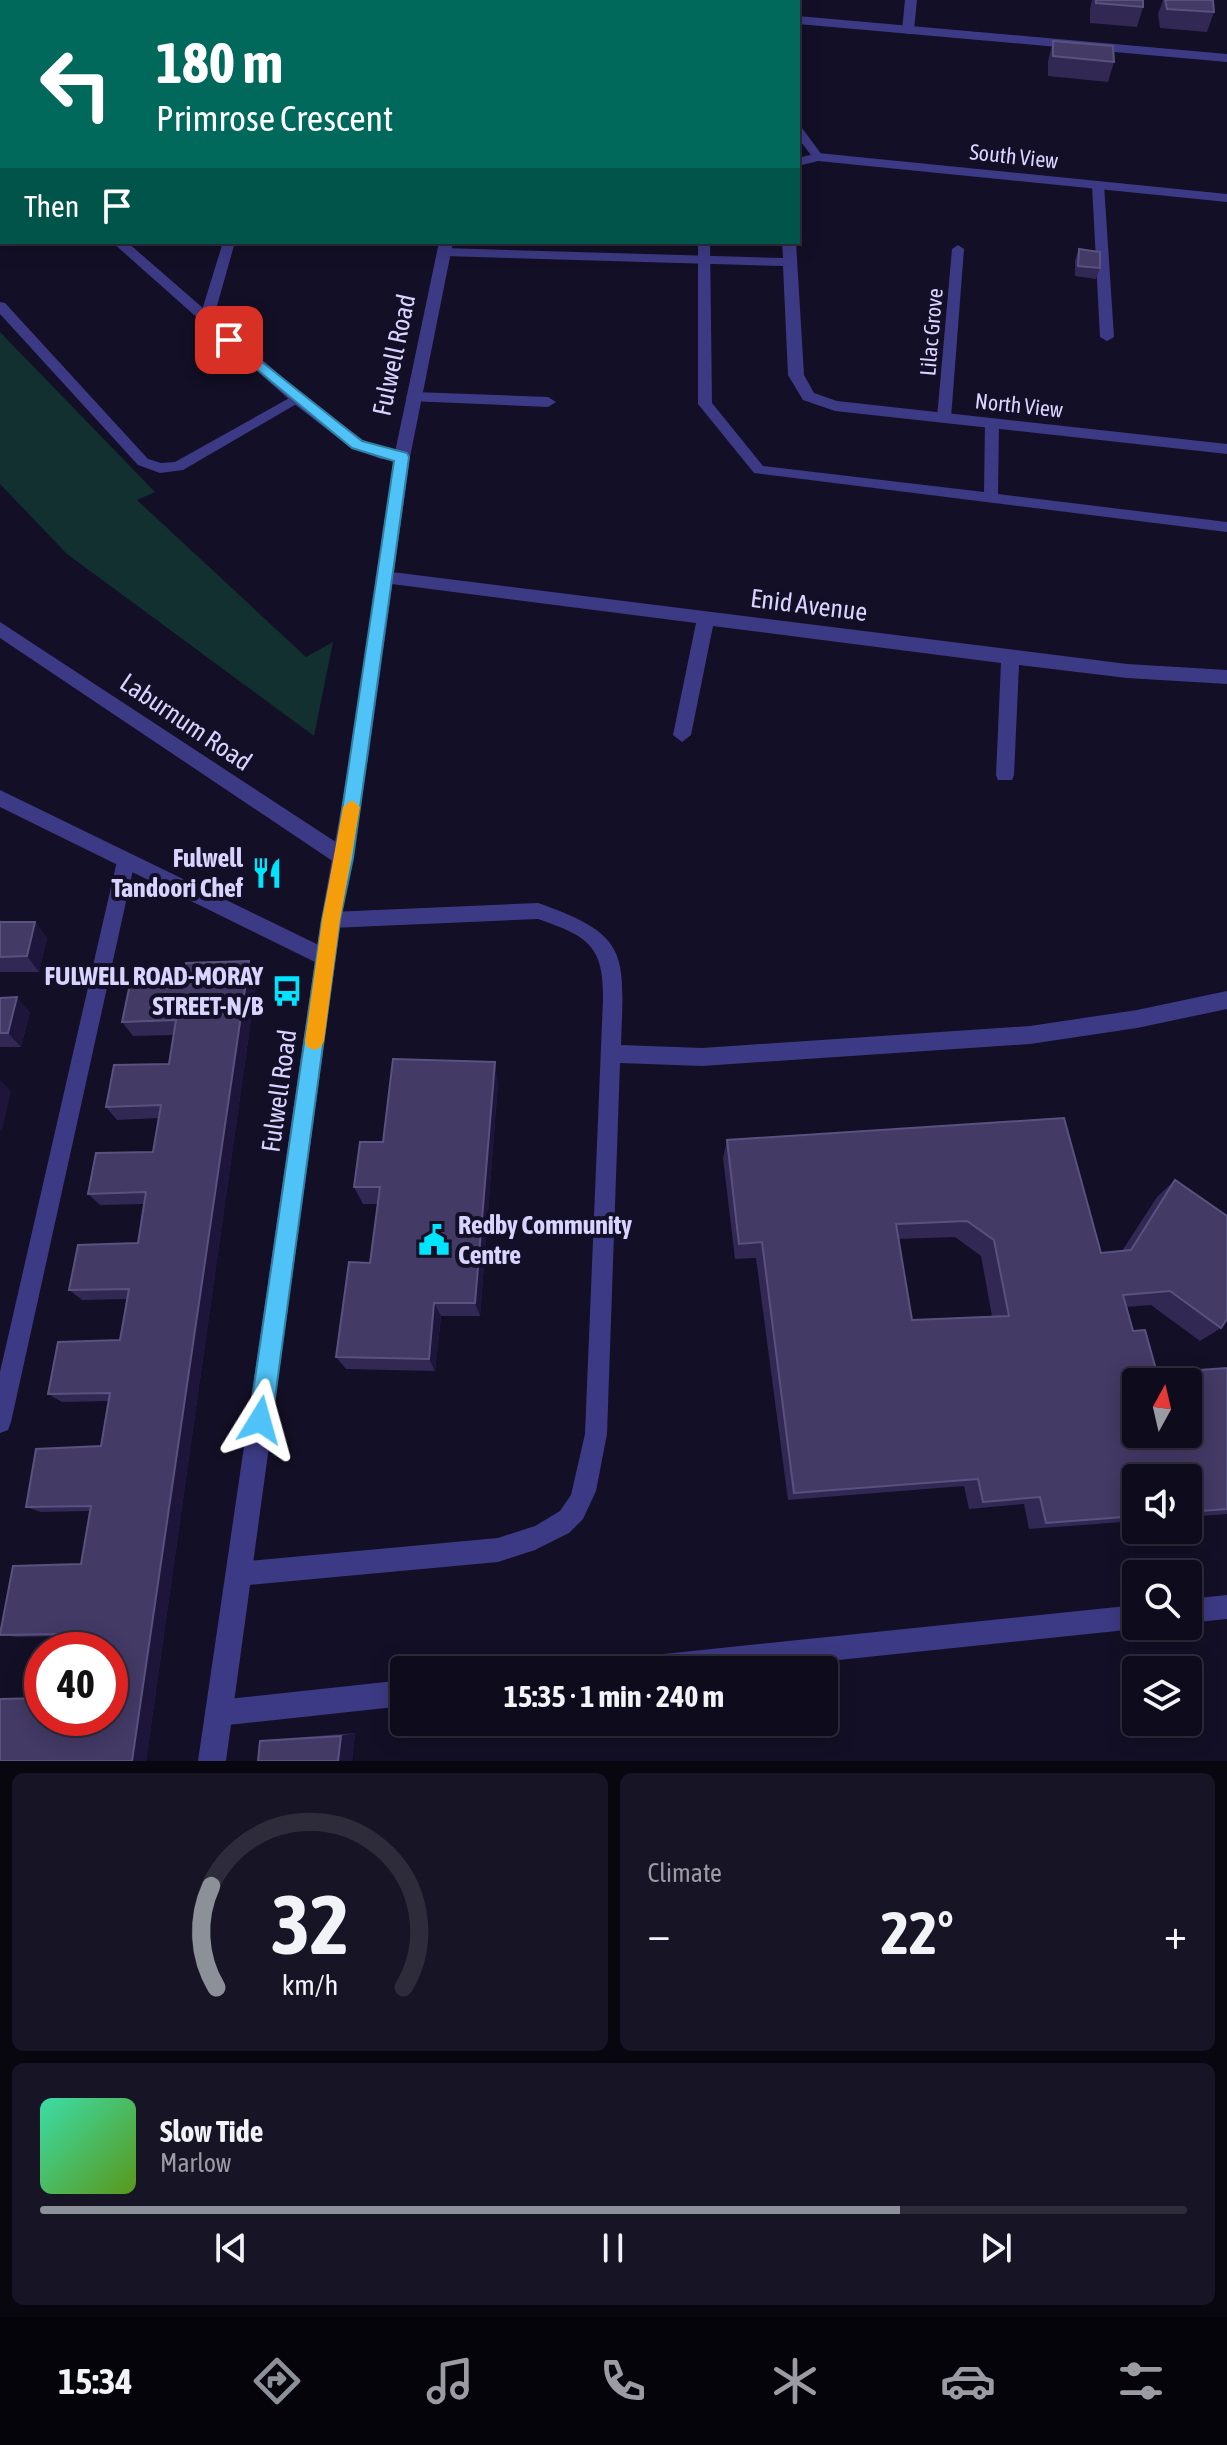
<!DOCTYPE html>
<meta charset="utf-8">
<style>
:root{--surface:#0e0b1c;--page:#171425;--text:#f1f3f6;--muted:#9b9ba3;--line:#2e2b3b;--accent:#8c9099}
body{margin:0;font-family:"Asap Condensed",sans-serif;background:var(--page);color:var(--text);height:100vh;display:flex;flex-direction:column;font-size:30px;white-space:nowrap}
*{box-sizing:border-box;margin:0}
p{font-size:26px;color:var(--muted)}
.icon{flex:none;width:44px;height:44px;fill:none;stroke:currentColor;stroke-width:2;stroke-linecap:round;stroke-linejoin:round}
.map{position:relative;height:1761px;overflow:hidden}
.sheet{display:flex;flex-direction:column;gap:12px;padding:12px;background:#08060f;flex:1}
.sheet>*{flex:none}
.banner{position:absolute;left:0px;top:0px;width:800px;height:244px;box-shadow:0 4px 20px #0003,0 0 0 2px var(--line);background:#00695c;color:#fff;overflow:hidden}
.needle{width:52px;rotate:8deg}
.fabs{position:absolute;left:1122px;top:1368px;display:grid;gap:16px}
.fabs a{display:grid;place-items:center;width:80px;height:80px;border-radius:8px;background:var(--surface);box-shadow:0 4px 20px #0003,0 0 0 2px var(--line);font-size:40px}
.speed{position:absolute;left:24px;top:1632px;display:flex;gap:16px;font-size:40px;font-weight:700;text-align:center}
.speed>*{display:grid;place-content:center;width:104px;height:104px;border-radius:50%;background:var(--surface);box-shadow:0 4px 20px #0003,0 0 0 2px var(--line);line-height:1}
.speed .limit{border:12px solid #d22;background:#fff;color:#111}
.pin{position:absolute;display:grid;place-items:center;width:68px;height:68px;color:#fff;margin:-34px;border-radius:16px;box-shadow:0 4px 12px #0006}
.me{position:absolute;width:88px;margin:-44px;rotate:8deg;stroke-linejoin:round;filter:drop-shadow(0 0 6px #0008)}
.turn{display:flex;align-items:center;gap:28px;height:168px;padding:0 24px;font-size:36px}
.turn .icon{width:104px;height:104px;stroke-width:2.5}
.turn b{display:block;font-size:56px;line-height:68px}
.then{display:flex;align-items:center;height:76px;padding:0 24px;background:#0003;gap:16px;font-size:30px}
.big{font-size:60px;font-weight:700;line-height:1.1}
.sheet .card{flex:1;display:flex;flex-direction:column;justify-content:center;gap:12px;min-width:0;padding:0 28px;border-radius:12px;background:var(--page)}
.sheet .dial{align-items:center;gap:0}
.dial svg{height:208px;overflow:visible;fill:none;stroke:var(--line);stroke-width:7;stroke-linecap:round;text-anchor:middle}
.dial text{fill:var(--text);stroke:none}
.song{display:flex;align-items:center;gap:24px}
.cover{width:96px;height:96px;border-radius:12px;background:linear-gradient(135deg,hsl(160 70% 55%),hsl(90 70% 35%))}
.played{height:8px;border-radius:4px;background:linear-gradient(90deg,var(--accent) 75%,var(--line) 75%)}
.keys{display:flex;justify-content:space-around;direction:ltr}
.heat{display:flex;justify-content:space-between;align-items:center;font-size:44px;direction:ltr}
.sheet .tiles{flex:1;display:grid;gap:12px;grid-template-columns:1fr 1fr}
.card:last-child{grid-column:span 2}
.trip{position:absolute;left:390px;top:1656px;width:448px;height:80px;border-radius:8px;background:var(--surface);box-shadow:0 4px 20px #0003,0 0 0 2px var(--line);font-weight:700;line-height:80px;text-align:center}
.tabs{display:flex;height:128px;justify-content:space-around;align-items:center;background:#06040b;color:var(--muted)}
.tabs .icon{width:56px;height:56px}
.tabs .active{color:var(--accent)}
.tabs b{font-size:36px;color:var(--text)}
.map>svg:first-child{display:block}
.green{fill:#12302f}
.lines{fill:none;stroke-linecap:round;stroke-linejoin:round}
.service{fill:#3d3a85;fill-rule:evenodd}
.minor{fill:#3d3a85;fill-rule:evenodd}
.tertiary{fill:#3d3a85;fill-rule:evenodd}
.wall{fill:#312854;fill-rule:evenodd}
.shaded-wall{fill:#1d163a}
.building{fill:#433a66;stroke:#5a527e;stroke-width:2;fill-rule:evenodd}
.route{fill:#4fc3f7;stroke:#337fa1;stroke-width:2}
.slow{fill:#f59e0b}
.labels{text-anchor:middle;stroke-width:8;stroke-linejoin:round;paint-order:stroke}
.far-street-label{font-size:22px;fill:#d9d4ff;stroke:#130f26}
.street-label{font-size:26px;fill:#d9d4ff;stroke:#130f26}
.poi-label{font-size:26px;font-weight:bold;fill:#d9d4ff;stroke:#130f26;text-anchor:end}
</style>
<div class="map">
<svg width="1227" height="1761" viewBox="0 0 1227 1761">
<rect width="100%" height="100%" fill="#130f26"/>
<path class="green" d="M 0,332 L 155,492 L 137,500 L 306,657 L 333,642 L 314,736 L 67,554 L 0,484 Z"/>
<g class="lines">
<path class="service" d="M 0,82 L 2,82 L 2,88 L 0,88 Z
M 798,127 L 802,128 L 822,155 L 822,159 L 814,159 L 798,138 Z
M 1098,181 L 1104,185 L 1114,337 L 1107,341 L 1100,337 L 1092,185 Z
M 223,242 L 235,242 L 213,320 L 206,324 L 199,320 Z
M 698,242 L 710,242 L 712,403 L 763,466 L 984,492 L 985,424 L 992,419 L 999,424 L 998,494 L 1227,522 L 1227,532 L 754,473 L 698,404 Z
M 958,245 L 964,249 L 951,418 L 944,423 L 937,418 L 952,249 Z
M 0,302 L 5,303 L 148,459 L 161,463 L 175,462 L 293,396 L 303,396 L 305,399 L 183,470 L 160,473 L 138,465 L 0,314 Z
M 126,854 L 132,856 L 135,861 L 11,1422 L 8,1430 L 0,1433 L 0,1372 L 117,861 L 120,856 Z
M 538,903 C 631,935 624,955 621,1045 L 702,1048 L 1030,1026 L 1137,1010 L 1227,991 L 1227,1009 L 1137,1028 L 1030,1044 L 702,1066 L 620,1063 L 607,1434 L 596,1491 L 583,1519 L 569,1533 L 535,1550 L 498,1562 L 238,1586 L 230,1582 L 226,1574 L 230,1566 L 238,1562 L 498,1538 L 535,1526 L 560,1511 L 571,1495 L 585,1434 L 603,999 C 604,945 587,936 538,919 L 331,928 L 325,926 L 322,920 L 325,914 L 331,912 Z
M 1227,1595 L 1227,1619 L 1188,1623 L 1188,1599 Z
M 1136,1605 L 1136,1626 L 1144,1626 L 1136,1629 L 744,1670 L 613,1670 L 616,1661 L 625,1658 Z
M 404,1680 L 404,1706 L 218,1726 L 209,1722 L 205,1713 L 209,1704 L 218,1700 Z"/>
<path class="minor" d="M 905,0 L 917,0 L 914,30 L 908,34 L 902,30 Z
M 0,14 L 2,14 L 2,20 L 0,20 Z
M 0,105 L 2,106 L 2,116 L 0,115 Z
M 818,153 L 1227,194 L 1227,202 L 818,161 L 798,166 L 798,158 Z
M 112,242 L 127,242 L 303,395 L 363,440 L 384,449 L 408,453 L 408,461 L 381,459 L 351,448 L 293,403 Z
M 782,242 L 796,242 L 804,375 L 814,393 L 837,401 L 1227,444 L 1227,454 L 835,411 L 803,400 L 788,375 L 783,266 L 444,256 L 437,252 L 444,248 L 783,258 Z
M 414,392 L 548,397 L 556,402 L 548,407 L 409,401 L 406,397 Z
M 384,571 L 1127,664 L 1227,670 L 1227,684 L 1127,678 L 1019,665 L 1014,775 L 1012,780 L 998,780 L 996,775 L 1001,663 L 713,626 L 691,735 L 682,742 L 673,735 L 696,623 L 384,583 L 375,577 Z
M 0,622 L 351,852 L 354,858 L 351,864 L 344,866 L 337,864 L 0,638 Z
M 0,790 L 333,952 L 336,958 L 333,964 L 326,967 L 319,964 L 0,807 Z"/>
<path class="tertiary" d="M 488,0 L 500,0 L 487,2 Z
M 559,0 L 592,0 L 594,2 L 561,2 Z
M 798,16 L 1227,54 L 1227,62 L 798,24 Z
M 439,242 L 453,242 L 410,457 L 369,753 L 341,920 L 226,1761 L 198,1761 L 321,920 L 351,753 L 394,457 Z"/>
</g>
<path class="wall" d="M 1092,0 L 1143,0 L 1143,7 L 1137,27 L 1090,23 L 1090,9 Z
M 1163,0 L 1213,0 L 1214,12 L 1207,32 L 1160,28 L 1158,14 Z
M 1053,41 L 1114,62 L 1108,82 L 1048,76 L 1048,61 Z
M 1079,249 L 1100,268 L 1096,279 L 1075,276 L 1075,260 Z
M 0,919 L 1,922 L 35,922 L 47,938 L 39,972 L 0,972 Z
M 249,961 L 257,977 L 146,1761 L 0,1761 L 110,1718 L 68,1636 L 17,1637 L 0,1635 L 81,1564 L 90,1511 L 41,1512 L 26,1507 L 101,1446 L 109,1401 L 62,1402 L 48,1394 L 120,1340 L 127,1299 L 82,1300 L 69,1290 L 138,1243 L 144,1204 L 100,1205 L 88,1194 L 153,1152 L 159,1118 L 117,1120 L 106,1107 L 169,1064 L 174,1035 L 133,1036 L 122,1022 L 183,983 Z
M 0,998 L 30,1012 L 21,1047 L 0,1047 Z
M 498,1082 L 480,1316 L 441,1316 L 435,1371 L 346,1369 L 336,1357 L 370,1263 L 378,1204 L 363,1204 L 354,1187 L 383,1142 Z
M 727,1140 L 1101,1253 L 1122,1251 L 1157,1197 L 1175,1180 L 1221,1328 L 1200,1341 L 1151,1305 L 1126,1307 L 1133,1331 L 1157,1373 L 1227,1368 L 1227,1514 L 1188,1517 L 1188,1478 L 1136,1478 L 1136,1521 L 1029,1529 L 1024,1504 L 969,1509 L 964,1486 L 788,1500 L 756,1258 L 735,1259 L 723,1158 ZM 955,1237 L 981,1256 L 992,1316 L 912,1320 L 898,1239 Z
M 355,1733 L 352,1761 L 260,1741 L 278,1739 Z"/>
<path class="shaded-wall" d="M 35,922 L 47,938 L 39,972 L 27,956 Z
M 249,961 L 257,977 L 146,1761 L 132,1761 Z
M 17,997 L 30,1012 L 21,1047 L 8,1033 Z
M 495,1062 L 498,1082 L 480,1316 L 475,1303 Z
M 0,1080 L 11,1091 L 2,1131 L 0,1129 Z
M 434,1303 L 441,1316 L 435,1371 L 429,1359 Z
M 355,1733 L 352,1761 L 338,1761 L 341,1736 Z"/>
<path class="building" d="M 1096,0 L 1143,0 L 1143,7 L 1096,3 Z
M 1165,0 L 1213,0 L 1214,12 L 1167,9 Z
M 1053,41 L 1113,46 L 1114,62 L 1053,56 Z
M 1079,249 L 1100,252 L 1100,268 L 1078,266 Z
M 0,922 L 35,922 L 27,956 L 0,957 Z
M 249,961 L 132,1761 L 0,1761 L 0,1699 L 42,1698 L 42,1718 L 110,1718 L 110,1650 L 65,1650 L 68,1634 L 0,1635 L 0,1634 L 13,1566 L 81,1564 L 91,1506 L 26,1507 L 36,1449 L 101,1446 L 110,1393 L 48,1394 L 58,1342 L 120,1340 L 129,1289 L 69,1290 L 78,1245 L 138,1243 L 146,1192 L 88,1194 L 96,1153 L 153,1152 L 161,1105 L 106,1107 L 114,1065 L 169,1064 L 176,1020 L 122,1022 L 130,984 L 183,983 L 186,963 Z
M 17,997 L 8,1033 L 0,1033 L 0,998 Z
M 393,1059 L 495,1062 L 475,1303 L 434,1303 L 429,1359 L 336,1357 L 349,1262 L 370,1263 L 380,1187 L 354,1187 L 360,1142 L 383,1142 Z
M 1064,1118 L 1101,1253 L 1131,1250 L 1175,1180 L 1227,1216 L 1227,1319 L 1221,1328 L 1170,1291 L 1123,1295 L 1133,1331 L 1145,1330 L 1157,1373 L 1227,1368 L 1227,1509 L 1188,1512 L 1188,1478 L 1136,1478 L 1136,1516 L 1046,1523 L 1040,1497 L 983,1502 L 978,1479 L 794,1493 L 762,1242 L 739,1244 L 727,1140 ZM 967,1221 L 994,1240 L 1009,1316 L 912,1320 L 896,1224 ZM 1136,1382 L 1188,1382 L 1188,1434 L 1136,1434 Z
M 341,1736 L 338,1761 L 258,1761 L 260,1741 Z"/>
<path class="route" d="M 229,336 L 362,441 L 407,453 L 409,457 L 353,858 L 340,920 L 272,1420 L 268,1428 L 260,1431 L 252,1428 L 249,1420 L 322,920 L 335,858 L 394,461 L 352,448 L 225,343 L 223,340 Z"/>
<path class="slow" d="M 352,800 L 360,807 L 340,920 L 324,1041 L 321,1047 L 314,1050 L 307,1047 L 305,1041 L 322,920 L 343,807 Z"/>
<defs>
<symbol id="restaurant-bare" viewBox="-9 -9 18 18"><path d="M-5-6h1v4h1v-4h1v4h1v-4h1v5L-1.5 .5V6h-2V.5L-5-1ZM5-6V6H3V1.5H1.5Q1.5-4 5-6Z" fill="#00e5ff" stroke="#130f26" stroke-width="2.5" paint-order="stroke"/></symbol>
<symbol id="bus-bare" viewBox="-9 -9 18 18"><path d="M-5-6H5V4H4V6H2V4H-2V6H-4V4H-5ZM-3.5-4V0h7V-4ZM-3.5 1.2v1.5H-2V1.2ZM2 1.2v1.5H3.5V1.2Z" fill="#00e5ff" stroke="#130f26" stroke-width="2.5" paint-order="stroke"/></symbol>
<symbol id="civic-bare" viewBox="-9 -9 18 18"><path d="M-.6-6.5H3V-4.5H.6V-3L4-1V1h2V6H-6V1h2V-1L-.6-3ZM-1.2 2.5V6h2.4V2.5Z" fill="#00e5ff" stroke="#130f26" stroke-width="2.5" paint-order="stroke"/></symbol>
</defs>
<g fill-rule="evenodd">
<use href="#restaurant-bare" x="245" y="851" width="44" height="44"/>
<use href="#bus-bare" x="265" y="969" width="44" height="44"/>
<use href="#civic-bare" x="412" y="1218" width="44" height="44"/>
</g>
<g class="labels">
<g class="far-street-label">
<text transform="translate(1014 156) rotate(6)" y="8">South View</text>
<text transform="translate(931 332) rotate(-85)" y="8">Lilac Grove</text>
<text transform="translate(1019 405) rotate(6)" y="8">North View</text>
</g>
<g class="street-label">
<text transform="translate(394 355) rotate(-78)" y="9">Fulwell Road</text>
<text transform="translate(809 605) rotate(7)" y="9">Enid Avenue</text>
<text transform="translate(186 722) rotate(34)" y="9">Laburnum Road</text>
<text transform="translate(279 1091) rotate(-82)" y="9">Fulwell Road</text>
</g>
<g class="poi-label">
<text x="243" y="867">Fulwell<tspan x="243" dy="30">Tandoori Chef</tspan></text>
<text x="263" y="985">FULWELL ROAD-MORAY<tspan x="263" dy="30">STREET-N/B</tspan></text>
<text x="458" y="1234" text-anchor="start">Redby Community<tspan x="458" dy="30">Centre</tspan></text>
</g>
</g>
</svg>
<div class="fabs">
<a><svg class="needle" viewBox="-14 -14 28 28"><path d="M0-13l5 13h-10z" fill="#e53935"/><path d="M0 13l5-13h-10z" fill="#9b9ba3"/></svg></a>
<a><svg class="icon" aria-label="sound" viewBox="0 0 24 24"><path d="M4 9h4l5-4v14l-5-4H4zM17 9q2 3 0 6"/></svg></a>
<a><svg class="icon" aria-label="search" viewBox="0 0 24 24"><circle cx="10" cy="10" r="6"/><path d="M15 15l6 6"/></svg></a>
<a><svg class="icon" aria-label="layers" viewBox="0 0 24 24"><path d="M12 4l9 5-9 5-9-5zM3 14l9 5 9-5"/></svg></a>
</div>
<div class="speed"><div class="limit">40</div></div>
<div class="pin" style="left:229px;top:340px;background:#d93025"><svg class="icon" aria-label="arrive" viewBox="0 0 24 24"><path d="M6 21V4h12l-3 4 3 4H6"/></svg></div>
<svg class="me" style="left:260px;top:1420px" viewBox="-20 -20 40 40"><path d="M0-17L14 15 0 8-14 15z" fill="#4fc3f7" stroke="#fff" stroke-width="4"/></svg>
<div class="trip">15:35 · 1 min · 240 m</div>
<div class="banner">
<div class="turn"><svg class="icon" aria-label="left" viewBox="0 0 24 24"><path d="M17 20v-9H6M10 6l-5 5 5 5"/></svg><div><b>180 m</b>Primrose Crescent</div></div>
<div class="then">Then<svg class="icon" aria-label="arrive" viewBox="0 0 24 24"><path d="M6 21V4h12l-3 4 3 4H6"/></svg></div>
</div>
</div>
<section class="sheet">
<div class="tiles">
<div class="card dial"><svg viewBox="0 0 100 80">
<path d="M14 69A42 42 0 1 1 86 69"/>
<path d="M14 69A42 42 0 0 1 12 30" stroke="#8c9099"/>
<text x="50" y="56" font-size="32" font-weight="700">32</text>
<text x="50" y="72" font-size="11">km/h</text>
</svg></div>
<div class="card"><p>Climate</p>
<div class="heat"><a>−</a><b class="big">22°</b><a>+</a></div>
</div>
<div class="card">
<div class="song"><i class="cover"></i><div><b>Slow Tide</b><p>Marlow</p></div></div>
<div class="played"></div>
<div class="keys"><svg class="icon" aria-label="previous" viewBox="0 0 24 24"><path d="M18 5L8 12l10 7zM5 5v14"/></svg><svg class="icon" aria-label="pause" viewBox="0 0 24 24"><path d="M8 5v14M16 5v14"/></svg><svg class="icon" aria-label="next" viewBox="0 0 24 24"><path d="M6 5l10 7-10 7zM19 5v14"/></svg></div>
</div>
</div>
</section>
<nav class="tabs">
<b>15:34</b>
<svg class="icon active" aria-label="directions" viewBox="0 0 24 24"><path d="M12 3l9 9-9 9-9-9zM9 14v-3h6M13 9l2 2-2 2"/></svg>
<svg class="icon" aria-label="music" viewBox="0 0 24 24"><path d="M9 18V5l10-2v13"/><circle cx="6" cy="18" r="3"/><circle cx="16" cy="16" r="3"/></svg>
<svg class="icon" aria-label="phone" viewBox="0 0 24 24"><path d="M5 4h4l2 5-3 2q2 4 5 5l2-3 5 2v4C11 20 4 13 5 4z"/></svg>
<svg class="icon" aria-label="climate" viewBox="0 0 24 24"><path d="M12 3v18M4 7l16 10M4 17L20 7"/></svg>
<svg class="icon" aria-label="car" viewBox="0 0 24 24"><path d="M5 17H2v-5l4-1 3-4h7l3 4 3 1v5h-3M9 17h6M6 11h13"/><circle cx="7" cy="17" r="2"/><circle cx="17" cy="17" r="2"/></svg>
<svg class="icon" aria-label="filters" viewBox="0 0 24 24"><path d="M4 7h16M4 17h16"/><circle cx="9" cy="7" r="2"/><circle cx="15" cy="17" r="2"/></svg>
</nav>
